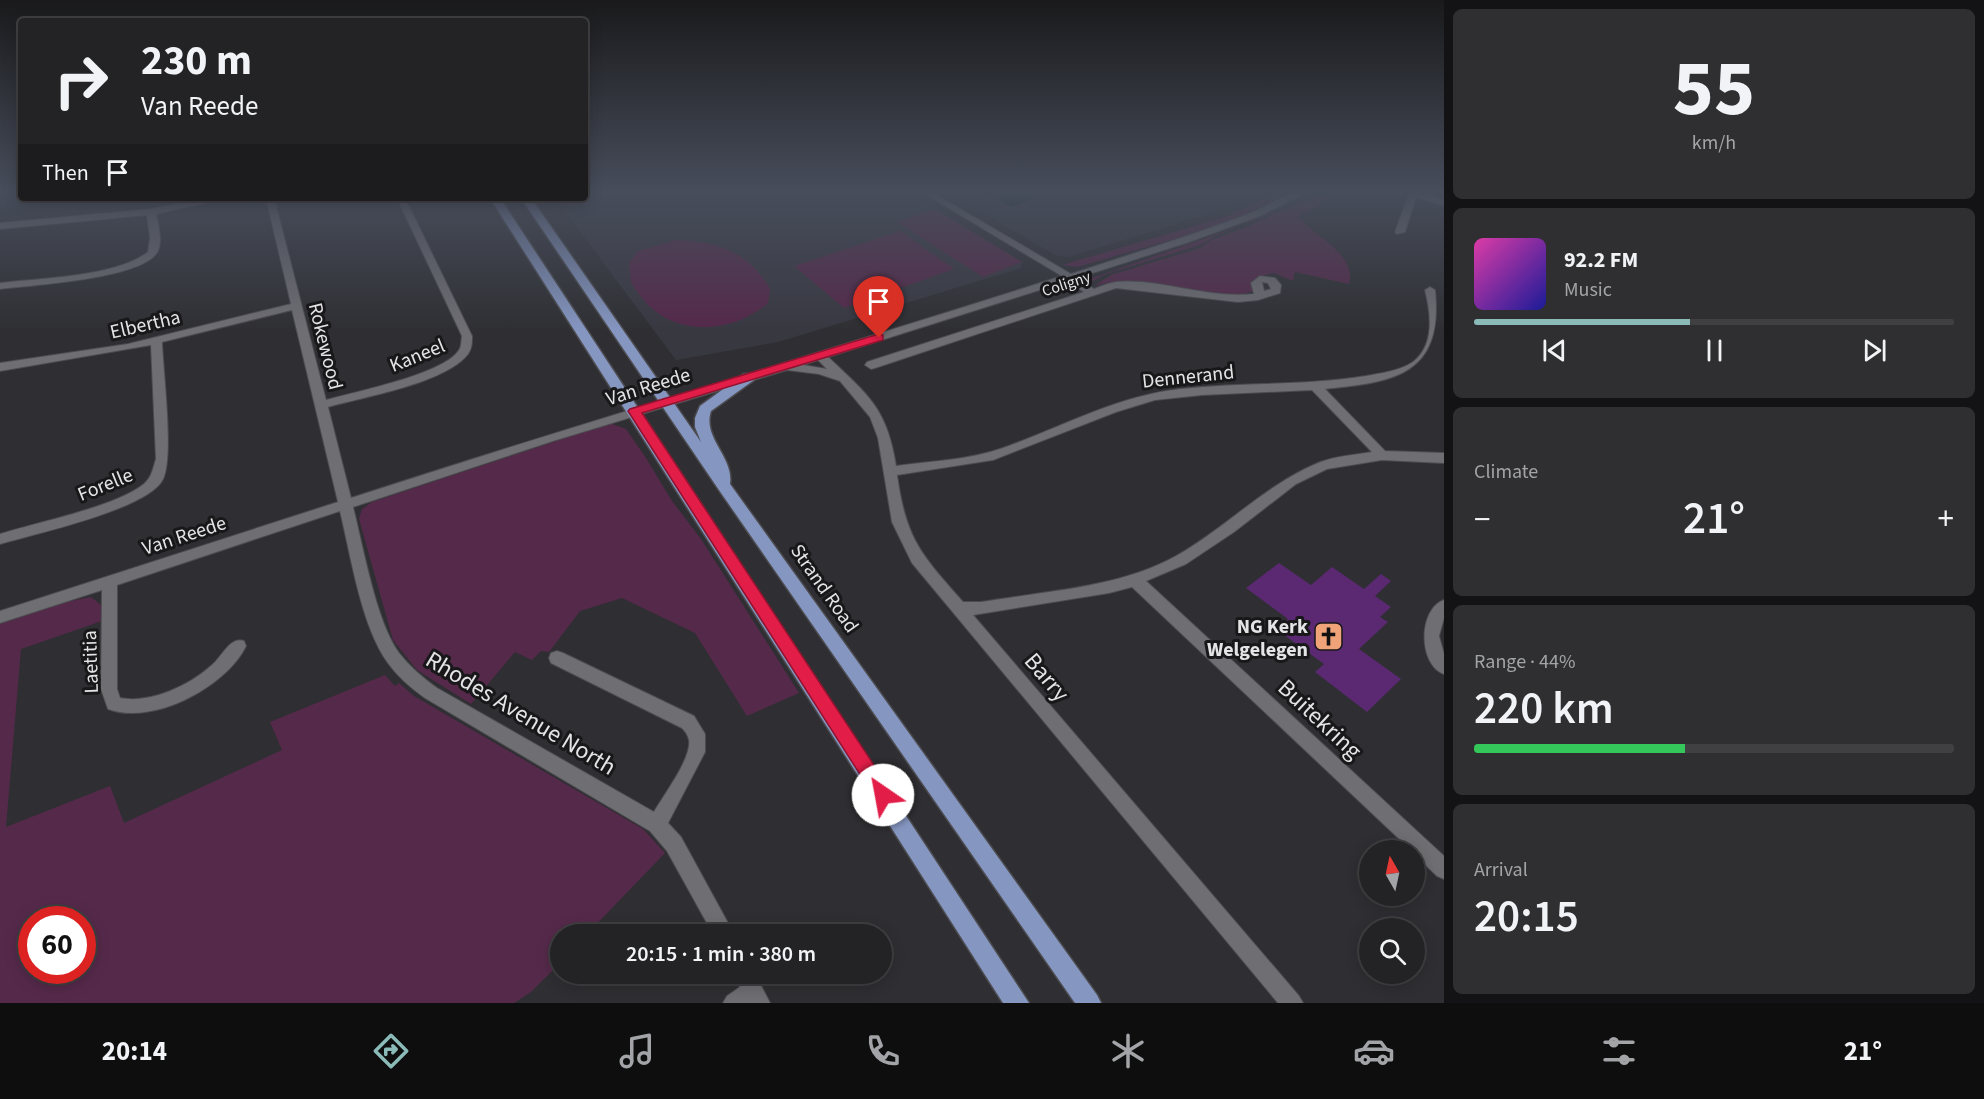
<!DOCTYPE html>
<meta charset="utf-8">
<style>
:root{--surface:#232326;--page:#2f2f32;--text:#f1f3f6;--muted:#a3a4a7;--line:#404043;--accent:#8bbbb9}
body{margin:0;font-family:"Source Sans 3",sans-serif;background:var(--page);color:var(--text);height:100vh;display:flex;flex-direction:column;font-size:22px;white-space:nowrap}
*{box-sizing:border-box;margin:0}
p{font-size:20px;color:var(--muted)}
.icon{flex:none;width:33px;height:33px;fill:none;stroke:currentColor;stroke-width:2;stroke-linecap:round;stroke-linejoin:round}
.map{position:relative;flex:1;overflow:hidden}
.drawer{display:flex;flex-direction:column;gap:9px;padding:9px;background:#131315;width:540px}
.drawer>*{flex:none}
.guide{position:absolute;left:18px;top:18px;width:570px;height:183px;border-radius:6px;box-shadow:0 3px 15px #0003,0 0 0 2px var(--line);background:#232326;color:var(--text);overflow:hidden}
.needle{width:39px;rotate:351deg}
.buttons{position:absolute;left:1359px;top:840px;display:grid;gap:12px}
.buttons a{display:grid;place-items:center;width:66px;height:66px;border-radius:50%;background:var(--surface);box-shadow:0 3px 15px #0003,0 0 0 2px var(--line);font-size:30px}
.speed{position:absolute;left:18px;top:906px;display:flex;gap:12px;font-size:30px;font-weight:700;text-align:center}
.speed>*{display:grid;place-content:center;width:78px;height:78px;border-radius:50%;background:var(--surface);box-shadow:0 3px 15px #0003,0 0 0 2px var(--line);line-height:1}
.speed .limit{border:9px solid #d22;background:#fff;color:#111}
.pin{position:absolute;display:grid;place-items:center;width:51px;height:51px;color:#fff;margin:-62px -26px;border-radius:50% 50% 50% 0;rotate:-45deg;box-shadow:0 0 6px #0007}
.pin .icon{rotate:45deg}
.me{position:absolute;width:66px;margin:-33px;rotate:327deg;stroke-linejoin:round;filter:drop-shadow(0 0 4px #0008)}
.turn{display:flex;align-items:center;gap:21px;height:126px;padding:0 24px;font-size:27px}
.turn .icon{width:78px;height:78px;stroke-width:2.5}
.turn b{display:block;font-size:42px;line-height:51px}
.then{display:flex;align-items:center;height:57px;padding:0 24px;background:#0003;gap:12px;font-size:22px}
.big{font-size:45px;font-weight:600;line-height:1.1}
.drawer .tile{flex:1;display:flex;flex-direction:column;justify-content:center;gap:9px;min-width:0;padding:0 21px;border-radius:9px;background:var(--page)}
.drawer .dial{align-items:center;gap:0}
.dial b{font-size:78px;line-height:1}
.song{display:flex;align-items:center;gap:18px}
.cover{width:72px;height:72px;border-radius:9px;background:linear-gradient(135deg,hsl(320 70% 55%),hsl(240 70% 35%))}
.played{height:6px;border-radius:3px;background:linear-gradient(90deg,var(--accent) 45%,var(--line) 45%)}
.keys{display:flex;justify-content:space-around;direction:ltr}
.heat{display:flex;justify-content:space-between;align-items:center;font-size:33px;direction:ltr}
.charge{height:9px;border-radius:4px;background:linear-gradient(90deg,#34c759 44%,var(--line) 0)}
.trip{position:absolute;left:550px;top:924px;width:342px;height:60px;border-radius:30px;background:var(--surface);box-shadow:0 3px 15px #0003,0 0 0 2px var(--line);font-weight:600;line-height:60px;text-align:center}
.menu{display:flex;height:96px;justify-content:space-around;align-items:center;background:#0e0e0f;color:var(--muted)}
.menu .icon{width:42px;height:42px}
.menu .on{color:var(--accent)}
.menu b{font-size:27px;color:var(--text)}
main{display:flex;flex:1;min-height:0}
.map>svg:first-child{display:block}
.built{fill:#383841}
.green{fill:#55294a;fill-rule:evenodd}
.water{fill:#00192c}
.building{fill:#5b2872}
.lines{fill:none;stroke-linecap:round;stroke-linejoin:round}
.minor-casing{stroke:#4c4c50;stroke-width:2}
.major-casing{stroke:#4c4c50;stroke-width:3}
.minor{fill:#6f6e73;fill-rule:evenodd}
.major{fill:#8596c1;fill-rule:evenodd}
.route{fill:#e11d48;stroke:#92132f;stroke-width:1.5}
.labels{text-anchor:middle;stroke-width:6;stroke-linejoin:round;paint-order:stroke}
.far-street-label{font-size:16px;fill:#e4e3e6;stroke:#181719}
.street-label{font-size:20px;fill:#e4e3e6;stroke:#181719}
.poi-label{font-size:20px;font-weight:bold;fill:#e4e3e6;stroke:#181719;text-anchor:end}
.near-street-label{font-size:24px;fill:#e4e3e6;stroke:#181719}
</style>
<main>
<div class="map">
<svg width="1444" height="1003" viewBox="0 0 1444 1003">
<rect width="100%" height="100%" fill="#2f2f33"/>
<path class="built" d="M 585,191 L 906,191 L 1022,262 L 1021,268 L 778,342 L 676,360 L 555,198 L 585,198 Z
M 945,191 L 1260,191 L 1208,214 L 1069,257 L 1057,256 Z"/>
<path class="green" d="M 1281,191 L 1296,191 L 1255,210 L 1203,231 L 1077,267 L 1062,265 L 1225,217 Z
M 1324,191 L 1344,191 L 1298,216 C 1313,236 1357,253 1349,284 L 1295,272 L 1293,281 L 1274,273 L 1257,277 L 1254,282 L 1254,291 C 1218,303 1160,283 1122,282 C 1112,281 1104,284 1094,286 L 1111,275 L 1200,248 L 1211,240 L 1247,227 Z
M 934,209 L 1022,262 L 983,277 L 897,222 Z
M 1278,209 L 1273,213 L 1216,236 L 1200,245 L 1106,274 L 1087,284 L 1084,281 L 1240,226 Z
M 900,231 L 954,269 L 844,308 L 794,266 Z
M 676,240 C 717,241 749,252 770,289 L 768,303 C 735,332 680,338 647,304 C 642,298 634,289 631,281 C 630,276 630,269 629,263 L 638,251 Z
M 612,424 L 626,429 L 646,458 L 672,501 L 701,539 L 799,693 L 747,716 L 695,633 L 622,598 L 580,611 L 549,652 L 541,651 L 532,660 L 515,652 L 471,704 L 417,670 L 393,640 L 359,519 L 362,509 L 372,502 L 580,433 Z
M 91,597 L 101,605 L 102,621 L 21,649 L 6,827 L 110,786 L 124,823 L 282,750 L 270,722 L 385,675 L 395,686 L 399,683 L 414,696 L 643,829 L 665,853 L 587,934 L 561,934 L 561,962 L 531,992 L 514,1003 L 0,1003 L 0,624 L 66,602 ZM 32,920 L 82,920 L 82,970 L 32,970 Z"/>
<path class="water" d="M 982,191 L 1024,191 L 1037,197 L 1012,207 Z"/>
<path class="building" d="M 1279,563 L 1311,585 L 1332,567 L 1364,589 L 1381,574 L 1391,581 L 1375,596 L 1391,607 L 1380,617 L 1388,622 L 1359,649 L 1401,679 L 1367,712 L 1315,672 L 1324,664 L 1276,629 L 1288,619 L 1246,588 Z"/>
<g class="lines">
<defs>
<path id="minor" d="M 920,191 L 930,191 L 1071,274 C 1131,254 1191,236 1251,213 C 1269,206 1290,189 1310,191 L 1260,216 L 1189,242 L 1077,278 L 1094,289 C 1101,286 1109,283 1116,282 C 1161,278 1206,299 1254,294 L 1251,283 L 1260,276 L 1275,278 L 1281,285 L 1280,293 L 1258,300 L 1238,302 L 1116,288 L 875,368 L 871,369 L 865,365 L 867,362 L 1084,292 L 1068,281 L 828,357 C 868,395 887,408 896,466 C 931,461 969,460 1003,448 C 1062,427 1117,396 1180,389 C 1242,382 1304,386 1366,376 C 1381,373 1400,371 1413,362 C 1435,345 1431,314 1425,290 L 1430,287 L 1435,290 C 1444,378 1390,382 1325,389 L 1385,451 L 1444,453 L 1444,463 L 1382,460 L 1327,469 L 1296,484 L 1234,532 L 1186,564 L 1146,581 L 1444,856 L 1444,879 L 1437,876 L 1414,854 L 1414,850 L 1411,850 L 1132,587 L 1109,593 L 973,615 L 1299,996 L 1303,1003 L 1278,1003 L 912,563 L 892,522 L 878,438 L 870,417 L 840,381 L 819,374 L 787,370 L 553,441 L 353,507 C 363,546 376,622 399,653 C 410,667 423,678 437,688 L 654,812 C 663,796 692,758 689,740 C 688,735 685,731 682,728 L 551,663 L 549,658 L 551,653 L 557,651 L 563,653 L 694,716 L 705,734 L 705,752 L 668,823 L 681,837 L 734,934 L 713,934 L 667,851 L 650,831 L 425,698 C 411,688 398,677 388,663 C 361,626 351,556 340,511 L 117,585 L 117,689 L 120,698 C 151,704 190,685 212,665 C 222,657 230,636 244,641 L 246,646 C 226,687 152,726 108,709 L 101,689 L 102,590 L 0,623 L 0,611 L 338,502 L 292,310 L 162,342 C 163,372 174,456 163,479 C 149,509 34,534 0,544 L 0,534 C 38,522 115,507 144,484 C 152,477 153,468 156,459 L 151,345 L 0,371 L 0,363 L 128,344 L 291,304 L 266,198 L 274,198 L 326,400 C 354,392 445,374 459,350 C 462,346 461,340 462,336 L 397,198 L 405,198 L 472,336 C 472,343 472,348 468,354 C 446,383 363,397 328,407 L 351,498 C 587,421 825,352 1062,276 ZM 1262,282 L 1268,283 L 1271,289 L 1264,291 ZM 818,360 L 827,369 L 803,365 ZM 1312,390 L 1372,452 C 1355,455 1334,456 1318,463 C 1265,485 1226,528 1176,556 C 1118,588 1046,591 981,602 L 963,602 C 921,554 906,540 897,475 L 993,460 L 1116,412 L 1155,400 L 1202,395 Z
M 1410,191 L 1418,191 L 1444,200 L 1444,206 L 1416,197 L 1405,232 L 1397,234 L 1395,232 Z
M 210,198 L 228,198 L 156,214 C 158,225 164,244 156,254 C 137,279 32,285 0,289 L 0,283 C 40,278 116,277 148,252 L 150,238 L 147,215 L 0,229 L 0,223 L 151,209 Z
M 1444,600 L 1444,618 L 1439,636 L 1444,654 L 1444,674 C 1418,665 1418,609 1444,600 Z
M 734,974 L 755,974 L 770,1003 L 723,1003 L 727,996 L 740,987 Z"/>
<path id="major" d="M 490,198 L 500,198 L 1029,1003 L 1003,1003 Z
M 521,198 L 531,198 L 701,442 L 695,427 L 695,418 L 700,406 L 744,374 L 754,374 L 755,377 L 754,380 L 711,411 C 702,438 734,457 730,484 L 1097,995 L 1101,1003 L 1075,1003 L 719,490 Z"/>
</defs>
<use href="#minor" class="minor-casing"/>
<use href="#major" class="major-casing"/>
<use href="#minor" class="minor"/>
<use href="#major" class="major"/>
</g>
<linearGradient id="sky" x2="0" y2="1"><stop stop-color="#1a1a1c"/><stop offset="0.58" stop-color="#474d5b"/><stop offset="1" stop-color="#474d5b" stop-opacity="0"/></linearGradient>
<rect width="1444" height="331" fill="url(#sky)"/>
<path class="route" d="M 879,334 L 883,335 L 883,340 L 642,413 L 889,788 L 892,795 L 889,801 L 883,804 L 877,801 L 628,411 L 630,409 Z"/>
<defs>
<symbol id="church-square" viewBox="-11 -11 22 22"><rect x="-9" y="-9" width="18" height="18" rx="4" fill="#f0a278" stroke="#181719"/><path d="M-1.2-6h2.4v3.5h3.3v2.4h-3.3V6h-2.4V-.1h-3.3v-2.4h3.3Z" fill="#111"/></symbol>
</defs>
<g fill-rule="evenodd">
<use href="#church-square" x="1312" y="620" width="33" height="33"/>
</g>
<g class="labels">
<g class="far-street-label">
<text transform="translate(1066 283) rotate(-18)" y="6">Coligny</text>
</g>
<g class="street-label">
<text transform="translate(145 324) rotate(-13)" y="7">Elbertha</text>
<text transform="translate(326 346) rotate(76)" y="7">Rokewood</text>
<text transform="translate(417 355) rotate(-22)" y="7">Kaneel</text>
<text transform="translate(1188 376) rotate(-6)" y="7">Dennerand</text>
<text transform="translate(648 386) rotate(-17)" y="7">Van Reede</text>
<text transform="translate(105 484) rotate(-22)" y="7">Forelle</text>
<text transform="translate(184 535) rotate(-18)" y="7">Van Reede</text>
<text transform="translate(825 588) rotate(55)" y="7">Strand Road</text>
<text transform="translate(90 662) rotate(-92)" y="7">Laetitia</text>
</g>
<g class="poi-label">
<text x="1308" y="633">NG Kerk<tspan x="1308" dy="23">Welgelegen</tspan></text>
</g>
<g class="near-street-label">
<text transform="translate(1047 677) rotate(50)" y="8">Barry</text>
<text transform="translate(521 713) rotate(31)" y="8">Rhodes Avenue North</text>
<text transform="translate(1320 719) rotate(43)" y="8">Buitekring</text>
</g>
</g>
</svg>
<div class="buttons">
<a><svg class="needle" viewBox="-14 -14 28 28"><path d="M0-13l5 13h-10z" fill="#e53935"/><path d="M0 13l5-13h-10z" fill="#a3a4a7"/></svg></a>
<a><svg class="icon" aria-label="search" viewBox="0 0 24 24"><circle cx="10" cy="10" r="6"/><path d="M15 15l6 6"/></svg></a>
</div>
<div class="speed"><div class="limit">60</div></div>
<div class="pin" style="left:879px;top:338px;background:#d93025"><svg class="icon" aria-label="arrive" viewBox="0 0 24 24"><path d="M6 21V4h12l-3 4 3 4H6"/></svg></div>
<svg class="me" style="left:883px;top:795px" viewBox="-20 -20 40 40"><circle r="19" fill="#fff"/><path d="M0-13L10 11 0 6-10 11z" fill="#e11d48"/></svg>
<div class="trip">20:15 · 1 min · 380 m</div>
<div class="guide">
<div class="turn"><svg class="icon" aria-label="right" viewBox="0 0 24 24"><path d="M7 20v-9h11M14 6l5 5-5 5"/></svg><div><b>230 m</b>Van Reede</div></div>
<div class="then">Then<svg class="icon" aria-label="arrive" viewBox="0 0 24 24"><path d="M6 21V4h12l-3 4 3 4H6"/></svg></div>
</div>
</div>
<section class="drawer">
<div class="tile dial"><b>55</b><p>km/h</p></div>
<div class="tile">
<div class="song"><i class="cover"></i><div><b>92.2 FM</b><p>Music</p></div></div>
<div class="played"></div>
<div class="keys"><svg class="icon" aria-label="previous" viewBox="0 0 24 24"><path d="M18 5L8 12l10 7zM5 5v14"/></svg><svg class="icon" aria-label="pause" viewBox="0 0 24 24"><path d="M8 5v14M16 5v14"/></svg><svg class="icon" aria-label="next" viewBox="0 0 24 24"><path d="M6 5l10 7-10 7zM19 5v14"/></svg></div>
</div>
<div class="tile"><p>Climate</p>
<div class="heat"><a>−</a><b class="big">21°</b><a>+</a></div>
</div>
<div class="tile"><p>Range · 44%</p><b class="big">220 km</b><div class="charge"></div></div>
<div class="tile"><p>Arrival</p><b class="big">20:15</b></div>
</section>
</main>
<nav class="menu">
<b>20:14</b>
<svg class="icon on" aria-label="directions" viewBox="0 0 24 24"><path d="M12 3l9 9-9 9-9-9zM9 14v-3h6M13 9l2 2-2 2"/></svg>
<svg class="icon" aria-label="music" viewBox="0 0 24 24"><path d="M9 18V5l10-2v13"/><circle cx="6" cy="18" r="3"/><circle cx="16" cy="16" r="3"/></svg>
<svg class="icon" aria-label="phone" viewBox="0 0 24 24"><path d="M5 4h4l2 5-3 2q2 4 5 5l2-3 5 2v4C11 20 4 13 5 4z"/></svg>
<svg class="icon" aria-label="climate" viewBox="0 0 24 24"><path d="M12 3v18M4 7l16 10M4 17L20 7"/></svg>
<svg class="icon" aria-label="car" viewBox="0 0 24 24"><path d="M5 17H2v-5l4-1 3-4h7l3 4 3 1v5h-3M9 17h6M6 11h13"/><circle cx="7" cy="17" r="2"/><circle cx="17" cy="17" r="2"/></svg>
<svg class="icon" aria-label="filters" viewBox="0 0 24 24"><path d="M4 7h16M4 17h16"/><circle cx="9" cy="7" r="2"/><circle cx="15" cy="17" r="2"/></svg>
<b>21°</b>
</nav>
